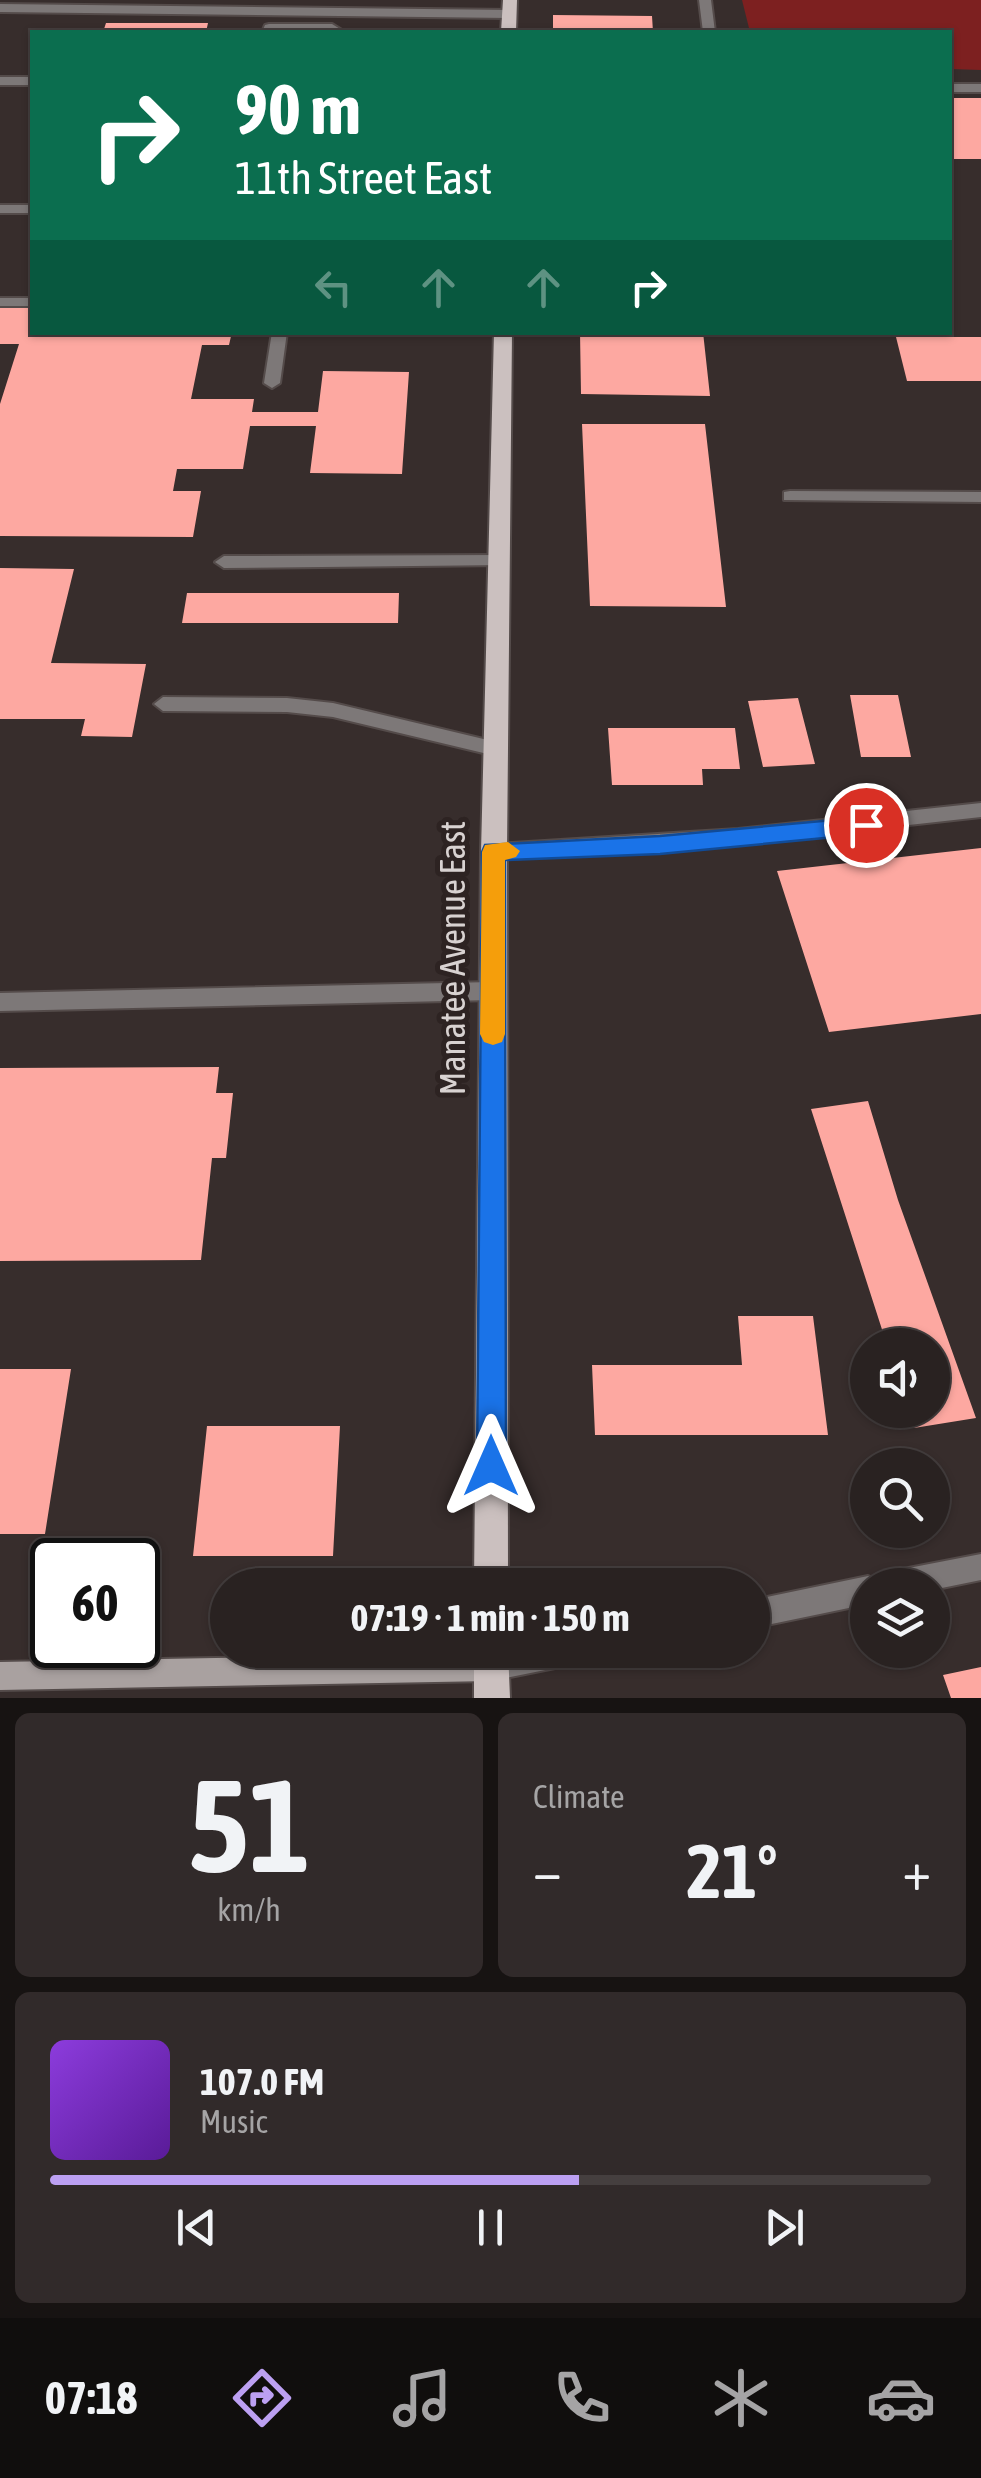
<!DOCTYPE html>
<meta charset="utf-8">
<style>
:root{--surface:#292221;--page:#312a2a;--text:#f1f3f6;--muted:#a5a4a5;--line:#453f3f;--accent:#bca0f2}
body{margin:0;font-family:"Asap Condensed",sans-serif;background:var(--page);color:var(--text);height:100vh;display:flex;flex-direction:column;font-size:38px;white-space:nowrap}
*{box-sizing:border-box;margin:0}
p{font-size:32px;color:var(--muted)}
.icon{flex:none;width:55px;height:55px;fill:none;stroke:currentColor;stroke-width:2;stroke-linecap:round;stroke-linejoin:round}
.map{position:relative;height:1698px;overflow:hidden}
.drawer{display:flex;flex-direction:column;gap:15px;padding:15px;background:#171312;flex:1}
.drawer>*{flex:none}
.guide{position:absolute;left:30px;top:30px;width:922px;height:305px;border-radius:0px;box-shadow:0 2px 8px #0004,0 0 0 2px var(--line);background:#0b6e4f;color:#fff;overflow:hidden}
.controls{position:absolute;left:850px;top:1328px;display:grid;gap:20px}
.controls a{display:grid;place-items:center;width:100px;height:100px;border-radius:50%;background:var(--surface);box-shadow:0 2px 8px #0004,0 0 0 2px var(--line);font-size:50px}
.speed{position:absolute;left:30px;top:1538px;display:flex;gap:20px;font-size:50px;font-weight:700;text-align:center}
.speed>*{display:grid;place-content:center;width:130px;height:130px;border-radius:50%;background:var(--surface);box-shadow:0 2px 8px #0004,0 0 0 2px var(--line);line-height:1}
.speed .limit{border:5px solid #111;border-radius:15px;background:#fff;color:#111}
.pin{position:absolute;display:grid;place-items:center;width:85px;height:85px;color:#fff;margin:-42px;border:5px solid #fff;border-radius:50%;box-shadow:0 2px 10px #0007}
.me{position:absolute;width:110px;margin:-55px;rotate:0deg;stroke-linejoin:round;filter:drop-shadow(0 0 8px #0008)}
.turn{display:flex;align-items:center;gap:35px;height:210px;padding:0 40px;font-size:45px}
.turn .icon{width:130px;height:130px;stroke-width:2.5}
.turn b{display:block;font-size:70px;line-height:85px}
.lanes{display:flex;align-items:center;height:95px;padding:0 40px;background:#0003;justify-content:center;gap:50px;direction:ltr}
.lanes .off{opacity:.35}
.big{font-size:75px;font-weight:700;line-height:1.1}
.drawer .widget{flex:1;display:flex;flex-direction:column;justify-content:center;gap:15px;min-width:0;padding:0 35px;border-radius:15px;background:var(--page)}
.drawer .dial{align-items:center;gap:0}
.dial b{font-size:130px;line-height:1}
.song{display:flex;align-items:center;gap:30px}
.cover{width:120px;height:120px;border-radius:15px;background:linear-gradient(135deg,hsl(270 70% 55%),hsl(270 70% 35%))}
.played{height:10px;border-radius:5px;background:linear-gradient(90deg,var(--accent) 60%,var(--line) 60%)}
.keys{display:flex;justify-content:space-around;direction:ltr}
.heat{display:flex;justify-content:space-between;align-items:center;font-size:55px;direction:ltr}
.drawer .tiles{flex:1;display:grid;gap:15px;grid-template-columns:1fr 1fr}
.widget:last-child{grid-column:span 2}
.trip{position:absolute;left:210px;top:1568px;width:560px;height:100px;border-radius:50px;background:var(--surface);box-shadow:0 2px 8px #0004,0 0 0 2px var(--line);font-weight:700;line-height:100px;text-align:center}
.tab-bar{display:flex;height:160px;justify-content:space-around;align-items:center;background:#100e0d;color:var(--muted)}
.tab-bar .icon{width:70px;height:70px}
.tab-bar .active{color:var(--accent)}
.tab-bar b{font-size:45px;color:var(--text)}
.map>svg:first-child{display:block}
.water{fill:#7d2020}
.building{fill:#fda8a1}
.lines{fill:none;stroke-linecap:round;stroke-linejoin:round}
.lane-casing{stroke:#544b4a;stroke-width:4}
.street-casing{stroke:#544b4a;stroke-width:4}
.secondary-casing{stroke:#544b4a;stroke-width:4}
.primary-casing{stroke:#544b4a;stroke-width:4}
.lane{fill:#7d7878;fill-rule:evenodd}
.street{fill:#7d7878;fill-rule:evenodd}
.secondary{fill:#a9a1a0;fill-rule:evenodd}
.primary{fill:#cbc0bf;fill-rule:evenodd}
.route{fill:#1a73e8;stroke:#114b97;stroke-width:2.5}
.slow{fill:#f59e0b}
.labels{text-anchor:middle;stroke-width:10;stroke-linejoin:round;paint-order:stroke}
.street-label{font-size:35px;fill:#d8d2d1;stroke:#2d2322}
</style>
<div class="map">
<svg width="981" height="1698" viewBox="0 0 981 1698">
<rect width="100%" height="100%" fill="#372d2c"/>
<path class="water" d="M 742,0 L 981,0 L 981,70 L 950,69 L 950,32 L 750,32 Z"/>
<path class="building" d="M 553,15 L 652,16 L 653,32 L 553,32 Z
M 106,23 L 208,23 L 206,32 L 103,32 Z
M 950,98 L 981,98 L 981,159 L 950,159 Z
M 0,308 L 32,308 L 32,332 L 232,332 L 229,345 L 202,345 L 191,399 L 254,399 L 252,412 L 318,412 L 323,371 L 409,372 L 402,474 L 310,473 L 316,426 L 250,426 L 243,469 L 177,469 L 173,491 L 201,491 L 193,537 L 0,536 L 0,404 L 19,344 L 0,344 Z
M 580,332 L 703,332 L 710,396 L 581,394 Z
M 896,337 L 981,337 L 981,381 L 907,381 Z
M 582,424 L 705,424 L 726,607 L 590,606 Z
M 0,568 L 74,569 L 51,663 L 146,664 L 132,737 L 81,736 L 85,719 L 0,719 Z
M 187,593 L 399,593 L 398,623 L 182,623 Z
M 850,695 L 898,695 L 911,757 L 861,757 Z
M 798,698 L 815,764 L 763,767 L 748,701 Z
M 608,728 L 735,728 L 740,769 L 702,769 L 703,785 L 612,785 Z
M 981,848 L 981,1014 L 829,1032 L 777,871 Z
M 219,1067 L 216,1093 L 233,1093 L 226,1158 L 212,1158 L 201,1260 L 0,1261 L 0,1068 Z
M 868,1101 L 898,1200 L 976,1418 L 914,1428 L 908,1410 L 932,1410 L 932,1345 L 887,1345 L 811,1109 Z
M 738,1316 L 813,1316 L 828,1435 L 595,1435 L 592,1365 L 742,1365 Z
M 0,1369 L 71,1369 L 45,1534 L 0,1534 Z
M 207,1426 L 340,1426 L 333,1556 L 193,1556 Z
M 981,1667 L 981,1698 L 951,1698 L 943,1675 Z"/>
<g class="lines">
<defs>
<path id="lane" d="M 0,4 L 510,10 L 516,14 L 510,18 L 0,12 Z
M 269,24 L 332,24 L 345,32 L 262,32 L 265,25 Z
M 0,205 L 32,205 L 32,213 L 0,213 Z
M 0,298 L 32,298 L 32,306 L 0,306 Z
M 272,332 L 287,332 L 280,383 L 272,388 L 264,383 Z
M 790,491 L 981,492 L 981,502 L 784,500 L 784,492 Z
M 499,555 L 505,557 L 508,561 L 505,565 L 224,568 L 215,562 L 224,556 Z
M 163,697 L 287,698 L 333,703 L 496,742 L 506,749 L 496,756 L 333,717 L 287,712 L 163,711 L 154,704 Z
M 493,982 L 501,985 L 504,991 L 501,997 L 493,1000 L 0,1011 L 0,993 Z"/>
<path id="street" d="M 699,0 L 711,0 L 715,32 L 703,32 Z
M 0,77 L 32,77 L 32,85 L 0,85 Z
M 950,84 L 981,84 L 981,92 L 950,92 Z
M 981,803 L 981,817 L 738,844 L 494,860 L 487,857 L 484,852 L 487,847 L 494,844 L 738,829 Z
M 981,1554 L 981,1580 L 932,1590 L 932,1585 L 879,1585 L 883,1575 L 893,1571 Z
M 868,1576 L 878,1580 L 879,1585 L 868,1585 L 868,1604 L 752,1628 L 752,1600 Z
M 506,1650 L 589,1650 L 585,1660 L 575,1664 L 491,1681 L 481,1677 L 477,1667 L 481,1657 Z"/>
<path id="secondary" d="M 491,1653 L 501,1657 L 505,1667 L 501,1677 L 491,1681 L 0,1690 L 0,1662 Z"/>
<path id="primary" d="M 503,0 L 517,0 L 516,32 L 501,32 Z
M 494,332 L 512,332 L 507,852 L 508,1585 L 474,1585 L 481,852 Z
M 474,1650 L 508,1650 L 510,1698 L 474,1698 Z"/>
</defs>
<use href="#lane" class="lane-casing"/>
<use href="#street" class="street-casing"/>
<use href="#secondary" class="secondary-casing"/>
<use href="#primary" class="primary-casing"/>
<use href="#lane" class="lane"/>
<use href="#street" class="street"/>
<use href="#secondary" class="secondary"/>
<use href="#primary" class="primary"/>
</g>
<path class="route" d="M 866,817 L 878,825 L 866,834 L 660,854 L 505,860 L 506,1466 L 502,1477 L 491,1481 L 481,1477 L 477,1466 L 482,852 L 485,845 L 660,836 Z"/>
<path class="slow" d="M 508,842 L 520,851 L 516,857 L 505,860 L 505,1034 L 502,1042 L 493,1045 L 484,1042 L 480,1034 L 482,852 L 485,845 Z"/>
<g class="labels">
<g class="street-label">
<text transform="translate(453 958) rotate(-90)" y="12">Manatee Avenue East</text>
</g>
</g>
</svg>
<div class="controls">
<a><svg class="icon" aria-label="sound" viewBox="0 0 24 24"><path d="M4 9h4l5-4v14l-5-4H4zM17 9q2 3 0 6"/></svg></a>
<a><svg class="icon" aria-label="search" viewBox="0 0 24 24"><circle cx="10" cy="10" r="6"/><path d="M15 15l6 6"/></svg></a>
<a><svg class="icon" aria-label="layers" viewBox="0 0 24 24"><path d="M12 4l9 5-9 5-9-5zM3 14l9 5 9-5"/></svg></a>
</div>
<div class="speed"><div class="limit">60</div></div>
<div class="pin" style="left:866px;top:825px;background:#d93025"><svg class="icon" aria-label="arrive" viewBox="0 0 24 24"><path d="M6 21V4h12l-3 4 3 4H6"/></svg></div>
<svg class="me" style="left:491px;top:1466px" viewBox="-20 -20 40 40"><path d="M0-17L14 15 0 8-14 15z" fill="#1a73e8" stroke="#fff" stroke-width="4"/></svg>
<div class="trip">07:19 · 1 min · 150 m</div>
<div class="guide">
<div class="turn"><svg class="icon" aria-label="right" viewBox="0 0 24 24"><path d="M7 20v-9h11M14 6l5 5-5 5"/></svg><div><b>90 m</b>11th Street East</div></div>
<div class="lanes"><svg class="icon off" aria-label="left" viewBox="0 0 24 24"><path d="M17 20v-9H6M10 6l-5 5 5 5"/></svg><svg class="icon off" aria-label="ahead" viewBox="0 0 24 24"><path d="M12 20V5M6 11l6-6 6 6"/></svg><svg class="icon off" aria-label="ahead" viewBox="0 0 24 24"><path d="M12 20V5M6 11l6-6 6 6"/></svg><svg class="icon" aria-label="right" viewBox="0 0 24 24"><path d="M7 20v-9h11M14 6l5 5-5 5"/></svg></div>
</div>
</div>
<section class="drawer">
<div class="tiles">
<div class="widget dial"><b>51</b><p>km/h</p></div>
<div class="widget"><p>Climate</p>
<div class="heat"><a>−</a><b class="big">21°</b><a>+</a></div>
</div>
<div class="widget">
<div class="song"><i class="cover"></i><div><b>107.0 FM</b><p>Music</p></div></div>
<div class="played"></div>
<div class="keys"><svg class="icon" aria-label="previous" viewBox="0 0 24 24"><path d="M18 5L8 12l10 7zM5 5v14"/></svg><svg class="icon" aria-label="pause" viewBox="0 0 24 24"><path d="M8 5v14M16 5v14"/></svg><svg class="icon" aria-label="next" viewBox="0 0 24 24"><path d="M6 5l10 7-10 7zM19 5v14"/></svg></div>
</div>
</div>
</section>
<nav class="tab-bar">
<b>07:18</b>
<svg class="icon active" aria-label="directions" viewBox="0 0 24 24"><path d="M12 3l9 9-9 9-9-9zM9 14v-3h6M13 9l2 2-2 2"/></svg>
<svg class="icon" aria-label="music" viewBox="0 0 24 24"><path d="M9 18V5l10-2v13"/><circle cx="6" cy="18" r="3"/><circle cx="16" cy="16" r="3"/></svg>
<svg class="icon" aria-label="phone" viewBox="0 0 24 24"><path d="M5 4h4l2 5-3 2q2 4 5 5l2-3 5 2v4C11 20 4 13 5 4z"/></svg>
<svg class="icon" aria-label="climate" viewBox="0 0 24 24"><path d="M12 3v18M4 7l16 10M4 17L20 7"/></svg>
<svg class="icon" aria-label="car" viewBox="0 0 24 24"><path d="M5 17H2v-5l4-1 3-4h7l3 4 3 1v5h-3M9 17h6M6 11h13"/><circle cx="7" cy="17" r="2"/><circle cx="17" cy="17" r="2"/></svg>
</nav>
